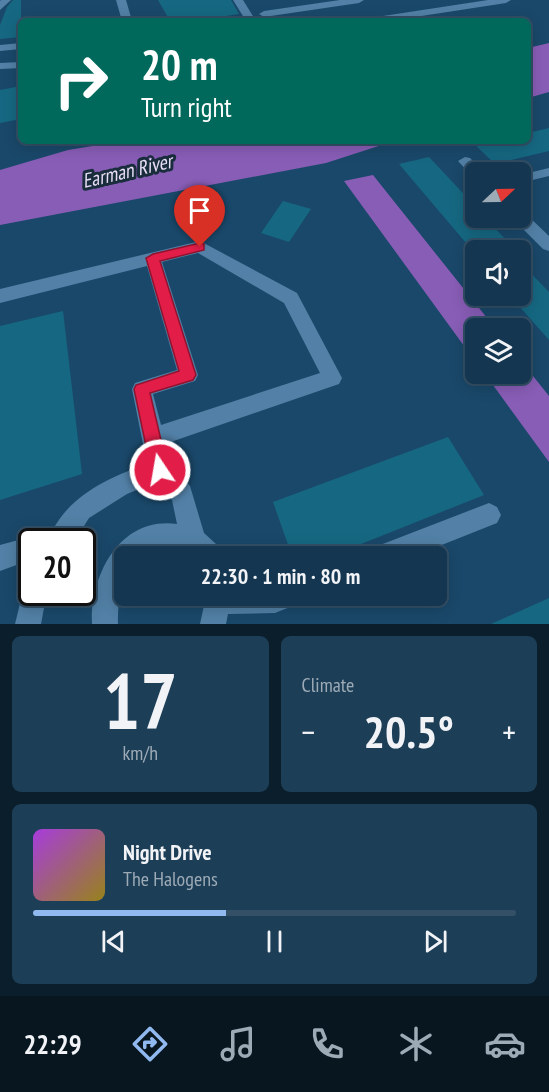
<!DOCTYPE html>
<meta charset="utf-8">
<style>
:root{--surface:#143650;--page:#1d3e57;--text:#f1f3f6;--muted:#9dabb7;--line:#335067;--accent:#90b9f0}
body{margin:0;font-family:"PT Sans Narrow",sans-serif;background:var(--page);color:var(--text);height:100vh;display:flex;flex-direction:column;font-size:22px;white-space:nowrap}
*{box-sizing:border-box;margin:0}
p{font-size:20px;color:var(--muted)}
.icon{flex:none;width:33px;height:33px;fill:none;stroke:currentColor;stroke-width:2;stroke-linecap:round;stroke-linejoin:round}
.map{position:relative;height:624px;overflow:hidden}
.details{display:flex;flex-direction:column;gap:12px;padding:12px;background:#0b1e2c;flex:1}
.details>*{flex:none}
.guide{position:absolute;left:18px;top:18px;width:513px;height:126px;border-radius:9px;box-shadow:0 3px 15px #0003,0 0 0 2px var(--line);background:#00695c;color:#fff;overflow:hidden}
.needle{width:39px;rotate:68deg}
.controls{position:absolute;left:465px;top:162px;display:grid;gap:12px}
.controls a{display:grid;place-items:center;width:66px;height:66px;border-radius:9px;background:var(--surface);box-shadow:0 3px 15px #0003,0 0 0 2px var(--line);font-size:30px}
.speed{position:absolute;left:18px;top:528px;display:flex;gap:12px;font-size:30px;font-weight:700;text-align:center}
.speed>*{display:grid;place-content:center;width:78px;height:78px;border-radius:50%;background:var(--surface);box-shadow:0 3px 15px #0003,0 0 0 2px var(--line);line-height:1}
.speed .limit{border:3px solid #111;border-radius:9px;background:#fff;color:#111}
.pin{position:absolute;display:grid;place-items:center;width:51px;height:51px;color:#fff;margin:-62px -26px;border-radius:50% 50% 50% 0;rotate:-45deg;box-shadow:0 0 6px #0007}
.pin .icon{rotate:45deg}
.me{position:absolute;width:66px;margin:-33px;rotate:348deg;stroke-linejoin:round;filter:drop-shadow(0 0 4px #0008)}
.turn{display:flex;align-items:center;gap:21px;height:126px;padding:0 24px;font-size:27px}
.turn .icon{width:78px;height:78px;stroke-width:2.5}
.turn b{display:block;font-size:42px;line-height:51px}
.big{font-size:45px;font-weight:700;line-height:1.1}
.details .widget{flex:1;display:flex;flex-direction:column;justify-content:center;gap:9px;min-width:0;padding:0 21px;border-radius:9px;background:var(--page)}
.details .dial{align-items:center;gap:0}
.dial b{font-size:78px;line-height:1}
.song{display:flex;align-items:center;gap:18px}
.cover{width:72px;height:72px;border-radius:9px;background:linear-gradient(135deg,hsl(280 70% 55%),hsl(50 70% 35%))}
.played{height:6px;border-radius:3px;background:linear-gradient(90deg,var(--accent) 40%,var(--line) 40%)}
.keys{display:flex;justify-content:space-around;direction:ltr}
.heat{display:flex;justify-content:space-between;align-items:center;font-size:33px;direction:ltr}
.details .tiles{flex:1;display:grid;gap:12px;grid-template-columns:1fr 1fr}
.widget:last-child{grid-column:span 2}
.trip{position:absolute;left:114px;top:546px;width:333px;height:60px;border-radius:9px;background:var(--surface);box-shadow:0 3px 15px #0003,0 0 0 2px var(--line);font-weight:700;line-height:60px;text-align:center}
.menu{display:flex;height:96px;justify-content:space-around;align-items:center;background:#081620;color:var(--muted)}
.menu .icon{width:42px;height:42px}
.menu .current{color:var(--accent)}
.menu b{font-size:27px;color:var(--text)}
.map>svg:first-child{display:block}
.water{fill:#885db6}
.building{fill:#166882}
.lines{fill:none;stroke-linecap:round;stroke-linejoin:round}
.minor{fill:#5280a6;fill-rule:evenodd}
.route{fill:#e11d48;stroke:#92132f;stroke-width:1.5}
.labels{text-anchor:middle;stroke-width:6;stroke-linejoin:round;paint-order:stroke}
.far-water-label{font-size:20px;font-style:italic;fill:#e8def6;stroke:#192d3c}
</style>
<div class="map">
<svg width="549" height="624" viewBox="0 0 549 624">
<rect width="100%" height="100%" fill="#1a486a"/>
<path class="water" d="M 549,43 L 549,92 L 528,98 L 528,48 Z
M 123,141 L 394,141 L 326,163 L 0,225 L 0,170 L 68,150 Z
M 373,175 L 495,328 L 476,328 L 475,361 L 344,181 Z
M 521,361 L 549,396 L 549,462 L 485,374 L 520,374 Z"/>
<path class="building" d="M 13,0 L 21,0 L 21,37 L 0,39 L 0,25 L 7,7 Z
M 158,0 L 231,0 L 239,14 L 194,21 L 170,21 Z
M 21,86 L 21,119 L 0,123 L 0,90 Z
M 549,128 L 549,151 L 495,164 L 471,141 L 528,141 L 528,133 Z
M 429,157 L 476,207 L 476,218 L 485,218 L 516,250 L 472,250 L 399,164 Z
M 283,201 L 311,209 L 289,242 L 261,233 Z
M 520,262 L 549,292 L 549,340 L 510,296 L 520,296 Z
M 63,311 L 82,474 L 0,500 L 0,326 Z
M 448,437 L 484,495 L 331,556 L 292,556 L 273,502 Z
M 549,598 L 549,624 L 491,624 Z"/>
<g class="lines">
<path class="minor" d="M 1,0 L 11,0 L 0,10 L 0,1 Z
M 116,0 L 126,0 L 132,21 L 122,21 Z
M 233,0 L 243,0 L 256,21 L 246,21 Z
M 340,0 L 364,0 L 359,3 L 264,17 L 259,14 L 264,11 Z
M 488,0 L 511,0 L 506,3 L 389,21 L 365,21 L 370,18 Z
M 21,43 L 21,49 L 0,51 L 0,45 Z
M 21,62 L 21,68 L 0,69 L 0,63 Z
M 465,157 L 470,158 L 483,172 L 476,172 L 476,176 L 471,175 L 458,161 Z
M 549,168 L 549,176 L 520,183 L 520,175 Z
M 520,212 L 525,213 L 549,236 L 549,251 L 543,249 L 515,221 L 513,218 L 520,218 Z
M 200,241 L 297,293 L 342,378 L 339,384 L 165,444 L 170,464 L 190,486 L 204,533 L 216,544 L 222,556 L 194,556 L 184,549 L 166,547 L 153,549 L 142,556 L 124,556 C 124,580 117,600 118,624 L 92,624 C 90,575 120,516 177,524 L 172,500 L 156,482 L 127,494 L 89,518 L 74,542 L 47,542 C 65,497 105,479 147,464 L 132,389 L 135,383 L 177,370 L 147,266 L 0,303 L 0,289 ZM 198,253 L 284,303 L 320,373 L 161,425 L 153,394 L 195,381 L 198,375 L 162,262 Z
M 489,503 L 497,507 L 501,515 L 497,523 L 414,556 L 372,556 L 375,547 Z
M 22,539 L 37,542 L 32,542 L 32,564 L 22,563 L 0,571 L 0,545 Z
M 32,580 L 32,592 L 47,592 L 41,624 L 15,624 L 25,583 Z
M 206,596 L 299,596 L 295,605 L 275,613 L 228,614 L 226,624 L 200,624 Z"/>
</g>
<path class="route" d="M 200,243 L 204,244 L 204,250 L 160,261 L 196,375 L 193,380 L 150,393 L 168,470 L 166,476 L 160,479 L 154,476 L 151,470 L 134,389 L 136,385 L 179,371 L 146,258 L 153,254 Z"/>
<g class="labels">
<g class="far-water-label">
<text transform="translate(127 171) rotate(-13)" y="7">Earman River</text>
</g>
</g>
</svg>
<div class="controls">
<a><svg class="needle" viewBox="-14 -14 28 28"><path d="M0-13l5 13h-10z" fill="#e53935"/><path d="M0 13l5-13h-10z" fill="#9dabb7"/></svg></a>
<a><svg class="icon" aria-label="sound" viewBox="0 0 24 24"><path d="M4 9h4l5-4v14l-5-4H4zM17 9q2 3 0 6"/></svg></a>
<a><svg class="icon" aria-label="layers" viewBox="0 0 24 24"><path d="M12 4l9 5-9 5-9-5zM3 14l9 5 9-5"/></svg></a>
</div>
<div class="speed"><div class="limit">20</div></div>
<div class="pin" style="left:200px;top:247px;background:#d93025"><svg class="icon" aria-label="arrive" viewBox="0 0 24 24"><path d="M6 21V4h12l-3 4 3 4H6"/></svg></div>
<svg class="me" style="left:160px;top:470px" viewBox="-20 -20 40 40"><circle r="17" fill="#e11d48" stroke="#fff" stroke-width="3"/><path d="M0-11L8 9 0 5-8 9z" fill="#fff"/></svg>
<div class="trip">22:30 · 1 min · 80 m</div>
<div class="guide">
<div class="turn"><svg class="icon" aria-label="right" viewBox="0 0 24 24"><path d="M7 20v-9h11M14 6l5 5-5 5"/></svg><div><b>20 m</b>Turn right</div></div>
</div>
</div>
<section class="details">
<div class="tiles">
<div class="widget dial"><b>17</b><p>km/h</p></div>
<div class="widget"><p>Climate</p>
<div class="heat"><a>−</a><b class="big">20.5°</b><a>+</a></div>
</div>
<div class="widget">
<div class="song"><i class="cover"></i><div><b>Night Drive</b><p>The Halogens</p></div></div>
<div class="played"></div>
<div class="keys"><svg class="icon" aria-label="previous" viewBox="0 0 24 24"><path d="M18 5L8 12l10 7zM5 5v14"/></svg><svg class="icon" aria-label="pause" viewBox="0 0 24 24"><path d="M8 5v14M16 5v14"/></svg><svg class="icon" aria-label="next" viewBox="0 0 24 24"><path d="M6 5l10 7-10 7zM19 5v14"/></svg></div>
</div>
</div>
</section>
<nav class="menu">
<b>22:29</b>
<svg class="icon current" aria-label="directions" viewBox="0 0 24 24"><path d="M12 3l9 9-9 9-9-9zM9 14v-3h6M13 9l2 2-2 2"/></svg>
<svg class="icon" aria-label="music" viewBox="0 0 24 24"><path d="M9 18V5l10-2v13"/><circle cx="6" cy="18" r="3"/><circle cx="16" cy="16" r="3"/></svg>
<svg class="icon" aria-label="phone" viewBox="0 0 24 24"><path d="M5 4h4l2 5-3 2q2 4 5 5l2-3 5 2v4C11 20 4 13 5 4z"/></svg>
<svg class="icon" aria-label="climate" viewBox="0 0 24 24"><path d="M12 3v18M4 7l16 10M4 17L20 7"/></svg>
<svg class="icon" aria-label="car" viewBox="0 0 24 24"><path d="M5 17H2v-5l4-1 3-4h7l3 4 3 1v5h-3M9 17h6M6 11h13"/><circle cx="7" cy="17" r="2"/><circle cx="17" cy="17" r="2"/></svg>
</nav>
